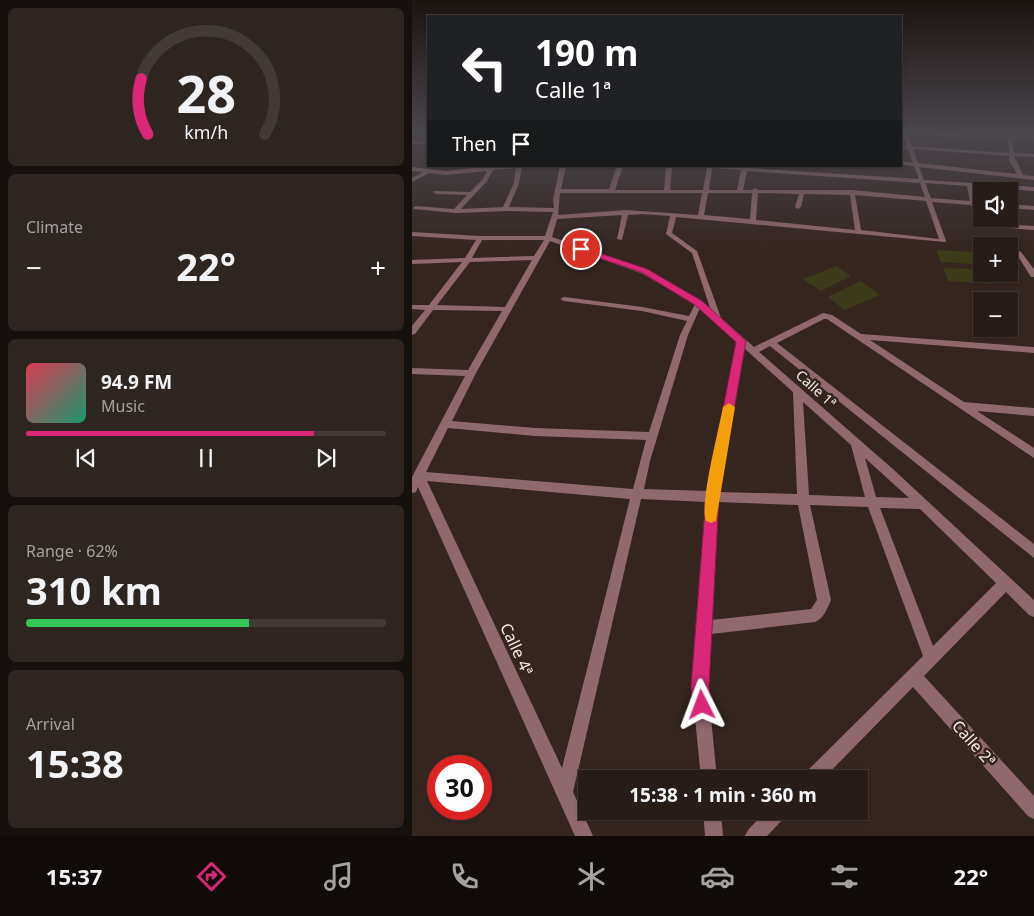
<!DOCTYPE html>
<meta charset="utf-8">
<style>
:root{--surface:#271c17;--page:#2f2520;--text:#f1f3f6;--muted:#a4a1a1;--line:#433a36;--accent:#db2777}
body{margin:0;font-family:"Noto Sans",sans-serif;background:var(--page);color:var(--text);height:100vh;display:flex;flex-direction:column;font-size:19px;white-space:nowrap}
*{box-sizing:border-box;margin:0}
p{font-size:16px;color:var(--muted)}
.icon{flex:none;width:28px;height:28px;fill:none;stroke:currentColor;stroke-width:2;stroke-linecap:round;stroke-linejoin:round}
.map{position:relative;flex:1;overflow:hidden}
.side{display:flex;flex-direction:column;gap:8px;padding:8px;background:#150f0d;width:412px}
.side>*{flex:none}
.banner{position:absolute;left:15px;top:15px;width:475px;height:152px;border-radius:0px;box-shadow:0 1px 4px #0004,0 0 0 1px var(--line);background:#202124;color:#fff;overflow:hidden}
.fabs{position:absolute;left:561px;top:182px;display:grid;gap:10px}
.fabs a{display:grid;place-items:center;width:45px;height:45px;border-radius:0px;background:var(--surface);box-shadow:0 1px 4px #0004,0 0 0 1px var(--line);font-size:25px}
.speed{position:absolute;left:15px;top:755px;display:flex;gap:10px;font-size:25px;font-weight:700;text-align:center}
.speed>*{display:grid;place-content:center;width:65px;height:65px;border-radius:50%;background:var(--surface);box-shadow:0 1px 4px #0004,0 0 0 1px var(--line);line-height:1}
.speed .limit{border:8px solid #d22;background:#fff;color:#111}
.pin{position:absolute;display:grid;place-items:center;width:42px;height:42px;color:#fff;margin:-21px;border:2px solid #fff;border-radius:50%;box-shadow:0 1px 5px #0007}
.me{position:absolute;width:55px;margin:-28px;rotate:357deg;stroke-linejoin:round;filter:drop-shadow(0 0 4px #0008)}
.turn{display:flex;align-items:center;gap:18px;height:105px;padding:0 25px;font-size:22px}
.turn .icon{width:65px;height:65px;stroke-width:2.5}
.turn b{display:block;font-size:35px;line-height:42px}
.then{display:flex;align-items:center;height:48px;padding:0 25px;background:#0003;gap:10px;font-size:19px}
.big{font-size:38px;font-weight:700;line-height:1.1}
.side .widget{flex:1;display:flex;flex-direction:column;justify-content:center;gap:8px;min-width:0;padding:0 18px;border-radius:8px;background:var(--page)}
.side .dial{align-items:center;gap:0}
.dial svg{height:130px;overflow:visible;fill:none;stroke:var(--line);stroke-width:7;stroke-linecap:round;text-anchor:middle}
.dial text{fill:var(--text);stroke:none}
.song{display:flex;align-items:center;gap:15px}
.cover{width:60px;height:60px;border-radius:8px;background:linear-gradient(135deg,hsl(350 70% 55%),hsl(160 70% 35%))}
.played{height:5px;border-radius:2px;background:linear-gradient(90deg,var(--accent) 80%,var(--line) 80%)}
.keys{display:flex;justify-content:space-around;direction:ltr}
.heat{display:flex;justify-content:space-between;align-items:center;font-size:28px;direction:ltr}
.charge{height:8px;border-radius:4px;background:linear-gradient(90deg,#34c759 62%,var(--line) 0)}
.trip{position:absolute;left:166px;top:770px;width:290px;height:50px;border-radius:0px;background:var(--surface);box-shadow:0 1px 4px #0004,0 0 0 1px var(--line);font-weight:700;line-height:50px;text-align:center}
.dock{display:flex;height:80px;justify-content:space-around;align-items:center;background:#100b09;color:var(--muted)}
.dock .icon{width:35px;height:35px}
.dock .selected{color:var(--accent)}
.dock b{font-size:22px;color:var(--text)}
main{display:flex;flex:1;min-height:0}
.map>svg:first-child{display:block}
.green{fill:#3b3a19}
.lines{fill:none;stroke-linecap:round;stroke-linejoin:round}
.street{fill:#90696f;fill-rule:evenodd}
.route{fill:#db2777;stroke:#8e194d}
.slow{fill:#f59e0b}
.labels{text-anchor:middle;stroke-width:5;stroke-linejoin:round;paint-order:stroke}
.street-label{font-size:14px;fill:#f9ede9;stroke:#34251f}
.near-street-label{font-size:16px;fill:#f9ede9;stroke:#34251f}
</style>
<main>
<section class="side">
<div class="widget dial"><svg viewBox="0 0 100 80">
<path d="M14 69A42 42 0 1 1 86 69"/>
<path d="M14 69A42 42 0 0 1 10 35" stroke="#db2777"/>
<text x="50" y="56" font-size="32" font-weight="700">28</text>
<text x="50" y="72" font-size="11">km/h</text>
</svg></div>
<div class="widget"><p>Climate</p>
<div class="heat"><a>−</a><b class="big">22°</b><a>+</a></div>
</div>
<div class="widget">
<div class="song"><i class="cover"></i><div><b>94.9 FM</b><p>Music</p></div></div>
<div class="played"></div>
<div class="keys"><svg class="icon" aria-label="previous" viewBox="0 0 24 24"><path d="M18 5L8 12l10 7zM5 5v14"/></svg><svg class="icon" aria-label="pause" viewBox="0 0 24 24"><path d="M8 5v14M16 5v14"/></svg><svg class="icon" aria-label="next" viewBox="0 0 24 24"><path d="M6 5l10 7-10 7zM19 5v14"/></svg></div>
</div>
<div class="widget"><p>Range · 62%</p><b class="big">310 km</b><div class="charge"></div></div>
<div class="widget"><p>Arrival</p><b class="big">15:38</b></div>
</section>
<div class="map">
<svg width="622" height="836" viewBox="0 0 622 836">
<rect width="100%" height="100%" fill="#34251f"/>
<path class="green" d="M 524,250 L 565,252 L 570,265 L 529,262 Z
M 424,266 L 439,276 L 409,291 L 391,279 Z
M 531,268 L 570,269 L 570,274 L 578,274 L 583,284 L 536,281 Z
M 449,281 L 468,295 L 433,310 L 416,297 Z"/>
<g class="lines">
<path class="street" d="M 489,133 L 622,136 L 622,138 L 600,138 L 602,153 L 622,154 L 622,157 L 602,156 L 611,175 L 622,176 L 622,180 L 507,167 L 512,180 L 622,187 L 622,191 L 561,186 L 564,202 L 570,202 L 570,206 L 565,205 L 572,223 L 622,226 L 622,230 L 568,226 L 559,205 L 520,202 L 534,241 L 533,242 L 264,217 L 260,233 L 285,251 L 309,318 L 342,347 L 411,313 L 420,315 L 449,334 L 622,347 L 622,353 L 458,340 L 552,402 L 622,408 L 622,416 L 565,411 L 622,448 L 622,458 L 415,319 L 412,319 L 365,343 L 622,544 L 622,558 L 358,346 L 347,352 L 482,470 L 622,600 L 622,617 L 617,615 L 594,592 L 512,676 L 622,796 L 622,819 L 616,816 L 501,687 L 411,779 L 391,779 L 393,773 L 511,656 L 456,507 L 398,505 L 419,600 C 415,609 412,618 403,622 L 299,634 L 296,687 L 305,779 L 289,779 L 280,687 L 295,502 L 229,499 L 161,792 L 181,836 L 163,836 L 6,487 L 4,492 L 0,493 L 0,477 L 53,376 L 0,374 L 0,368 L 56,370 L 90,311 L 21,310 L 3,334 L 0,335 L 0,326 L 13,310 L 0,309 L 0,305 L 17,305 L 50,262 L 0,264 L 0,260 L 53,258 L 64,240 L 0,236 L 0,232 L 68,236 L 133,236 L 141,212 L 93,211 L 44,213 L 2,209 L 1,208 L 4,206 L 42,209 L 55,195 L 24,194 L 21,192 L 22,191 L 58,192 L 71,179 L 75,171 L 34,175 L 17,173 L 0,182 L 0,178 L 11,172 L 0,171 L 0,167 L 34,171 L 78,166 L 110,166 L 107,183 L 97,207 L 142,208 L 141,200 L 148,166 L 154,166 L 149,189 L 197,189 L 205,166 L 211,166 L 203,190 L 252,190 L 254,166 L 260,166 L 258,190 L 291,190 L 295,168 L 286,166 L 336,166 L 335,168 L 507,179 L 502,166 L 489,164 L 489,161 L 501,163 L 496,149 L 489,148 L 489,146 L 495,146 L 491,134 ZM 496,135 L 596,138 L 597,153 L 500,146 ZM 501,149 L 597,156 L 597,160 L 605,174 L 506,163 ZM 104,168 L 102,183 L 91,207 L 49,209 L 75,181 L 81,170 ZM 300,168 L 329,170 L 325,190 L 297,190 ZM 335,171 L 508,183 L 513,197 L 440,190 L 346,190 L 343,188 L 340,190 L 331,190 ZM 513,183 L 555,186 L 558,201 L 519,198 ZM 148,193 L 290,193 L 286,215 L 214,210 L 146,215 ZM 296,193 L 340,193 L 338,219 L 292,215 ZM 346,193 L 387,194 L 383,207 L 386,209 L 389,207 L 392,194 L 438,195 L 443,230 L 344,220 ZM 443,195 L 514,201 L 527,239 L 449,230 ZM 231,214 L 258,216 L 254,234 L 280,253 L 298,308 L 290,301 L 235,269 L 140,237 L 145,219 L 210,215 L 205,239 L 210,240 L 216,215 ZM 70,240 L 132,240 L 122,256 L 60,258 ZM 138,241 L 229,273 L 283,304 L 277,316 L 230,307 L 152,297 L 148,299 L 152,301 L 230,311 L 275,321 L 268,335 L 237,432 L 123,428 L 40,421 L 64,373 ZM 120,260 L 93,307 L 25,305 L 58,262 ZM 288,308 L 325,341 L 296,491 L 232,489 L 238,461 L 276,335 ZM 332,348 L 381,392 L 385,494 L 307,492 ZM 391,402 L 439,445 L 453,497 L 397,495 ZM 36,428 L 123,436 L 234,440 L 221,489 L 14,472 ZM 453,458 L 497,498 L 464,497 ZM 15,481 L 218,499 L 150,768 ZM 306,502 L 386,505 L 405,600 L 399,609 L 299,620 ZM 468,508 L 508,509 L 584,583 L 521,646 Z
M 16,141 L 16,143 L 0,144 L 0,142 Z
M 598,204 L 622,206 L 622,210 L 598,208 Z
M 607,251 L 609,252 L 622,269 L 622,277 L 619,277 L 604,253 Z
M 291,811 L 309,811 L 311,836 L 293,836 Z
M 354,811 L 376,811 L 373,817 L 355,836 L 333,836 L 336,830 Z"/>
</g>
<linearGradient id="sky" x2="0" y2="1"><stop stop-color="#1d1411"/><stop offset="0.53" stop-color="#4a464d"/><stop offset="1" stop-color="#4a464d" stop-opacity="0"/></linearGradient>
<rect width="622" height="250" fill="url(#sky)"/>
<path class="route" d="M 166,248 L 172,248 L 235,269 L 290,301 L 334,341 L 307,496 L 297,687 L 299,705 L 296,712 L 290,714 L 284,712 L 281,705 L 279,687 L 294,496 L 324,342 L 283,305 L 229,272 L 166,251 Z"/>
<path class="slow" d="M 317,403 L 323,407 L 304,521 L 299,523 L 294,521 C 287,505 307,429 311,407 Z"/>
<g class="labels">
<g class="street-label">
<text transform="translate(404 389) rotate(42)" y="5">Calle 1ª</text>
</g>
<g class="near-street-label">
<text transform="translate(105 649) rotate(65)" y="6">Calle 4ª</text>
<text transform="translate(562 743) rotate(48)" y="6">Calle 2ª</text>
</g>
</g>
</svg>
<div class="fabs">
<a><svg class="icon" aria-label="sound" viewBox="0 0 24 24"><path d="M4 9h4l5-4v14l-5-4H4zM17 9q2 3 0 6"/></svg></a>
<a>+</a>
<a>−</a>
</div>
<div class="speed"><div class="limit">30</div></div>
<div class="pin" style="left:169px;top:249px;background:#d93025"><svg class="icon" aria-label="arrive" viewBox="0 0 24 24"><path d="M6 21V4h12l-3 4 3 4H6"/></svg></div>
<svg class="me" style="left:290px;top:705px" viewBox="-20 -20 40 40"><path d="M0-17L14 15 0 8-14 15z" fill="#db2777" stroke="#fff" stroke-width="4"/></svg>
<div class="trip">15:38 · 1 min · 360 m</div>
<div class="banner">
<div class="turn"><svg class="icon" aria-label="left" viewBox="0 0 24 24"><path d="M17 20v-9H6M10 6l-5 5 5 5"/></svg><div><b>190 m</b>Calle 1ª</div></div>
<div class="then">Then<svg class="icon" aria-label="arrive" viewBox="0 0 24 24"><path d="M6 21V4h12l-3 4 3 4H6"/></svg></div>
</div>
</div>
</main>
<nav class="dock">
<b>15:37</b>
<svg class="icon selected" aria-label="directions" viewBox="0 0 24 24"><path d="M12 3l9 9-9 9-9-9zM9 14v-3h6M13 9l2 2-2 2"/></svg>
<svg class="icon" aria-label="music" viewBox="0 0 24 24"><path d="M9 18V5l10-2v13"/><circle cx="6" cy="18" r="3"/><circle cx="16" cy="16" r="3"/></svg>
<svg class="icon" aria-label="phone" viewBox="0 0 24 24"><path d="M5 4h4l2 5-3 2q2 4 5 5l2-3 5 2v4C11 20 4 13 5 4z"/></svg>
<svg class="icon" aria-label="climate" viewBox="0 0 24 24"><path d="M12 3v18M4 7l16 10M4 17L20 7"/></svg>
<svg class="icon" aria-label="car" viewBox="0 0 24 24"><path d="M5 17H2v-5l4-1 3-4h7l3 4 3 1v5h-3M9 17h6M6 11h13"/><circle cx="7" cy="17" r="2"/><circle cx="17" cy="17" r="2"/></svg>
<svg class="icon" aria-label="filters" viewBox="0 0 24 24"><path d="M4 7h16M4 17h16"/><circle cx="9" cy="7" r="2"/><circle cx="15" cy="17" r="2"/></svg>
<b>22°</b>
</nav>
